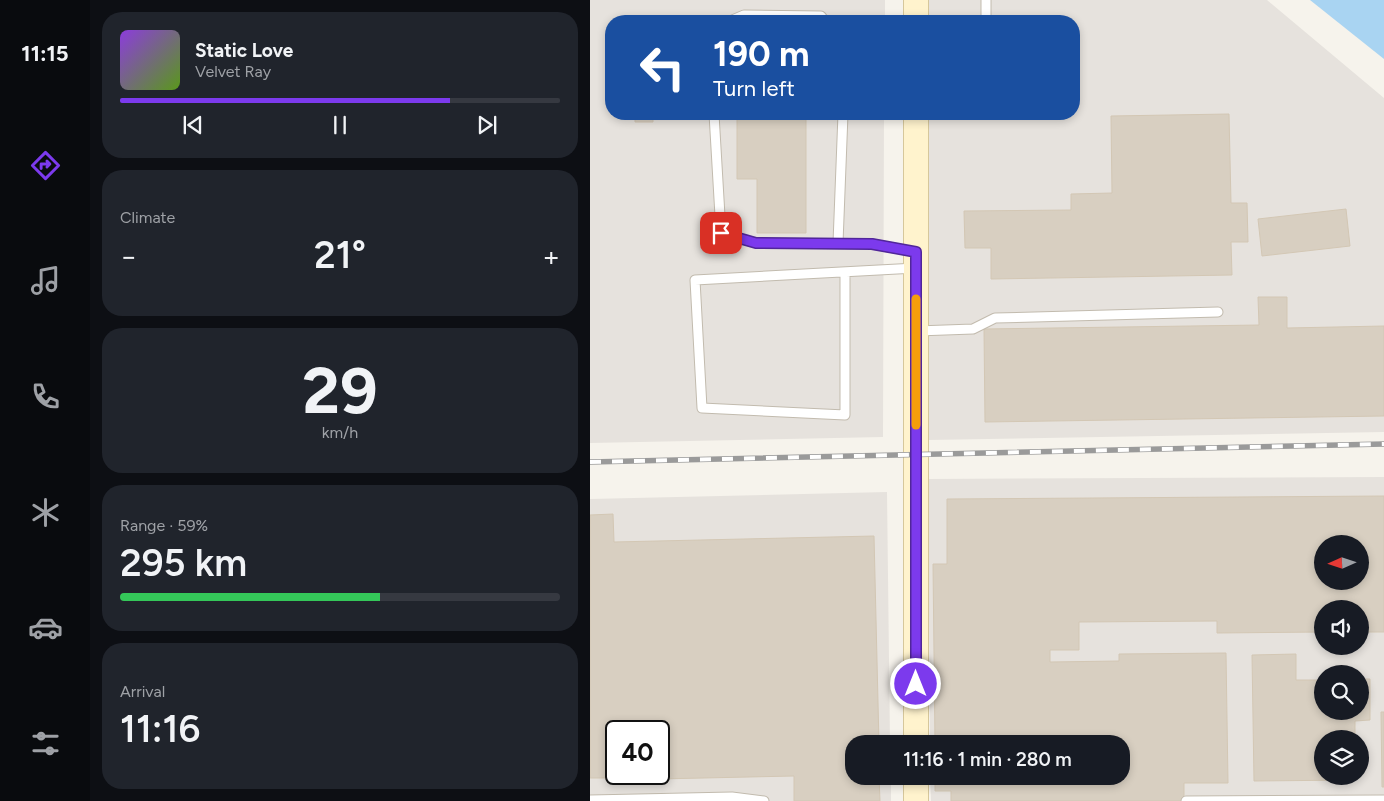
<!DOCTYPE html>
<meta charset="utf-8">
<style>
:root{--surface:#171b24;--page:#20242c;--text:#f1f3f6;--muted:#9ea1a6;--line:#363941;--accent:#7c3aed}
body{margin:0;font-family:Figtree,sans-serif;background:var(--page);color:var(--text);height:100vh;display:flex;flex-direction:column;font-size:19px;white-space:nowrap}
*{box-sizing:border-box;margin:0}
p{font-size:16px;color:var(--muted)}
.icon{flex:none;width:28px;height:28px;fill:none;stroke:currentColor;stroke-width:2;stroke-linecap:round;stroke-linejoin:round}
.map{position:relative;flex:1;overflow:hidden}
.drawer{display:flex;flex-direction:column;gap:12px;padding:12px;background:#0d0f14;width:500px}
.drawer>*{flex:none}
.hud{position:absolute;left:15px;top:15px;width:475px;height:105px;border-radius:20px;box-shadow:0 2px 8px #0003;background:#1a4fa0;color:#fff;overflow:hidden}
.needle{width:32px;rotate:267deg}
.fabs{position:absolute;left:724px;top:535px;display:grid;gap:10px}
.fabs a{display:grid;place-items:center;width:55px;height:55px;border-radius:50%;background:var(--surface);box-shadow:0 2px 8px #0003;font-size:25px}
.speed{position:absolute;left:15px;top:720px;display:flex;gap:10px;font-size:25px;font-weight:700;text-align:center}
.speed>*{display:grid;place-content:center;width:65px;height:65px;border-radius:50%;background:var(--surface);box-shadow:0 2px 8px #0003;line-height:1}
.speed .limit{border:2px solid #111;border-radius:8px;background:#fff;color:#111}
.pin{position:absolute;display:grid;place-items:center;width:42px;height:42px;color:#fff;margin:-21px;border-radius:10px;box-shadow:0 2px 8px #0006}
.me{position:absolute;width:55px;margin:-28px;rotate:0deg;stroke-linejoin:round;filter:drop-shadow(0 0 4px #0008)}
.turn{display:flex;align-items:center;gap:18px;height:105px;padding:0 25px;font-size:22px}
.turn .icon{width:65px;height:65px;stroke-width:2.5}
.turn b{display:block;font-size:35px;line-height:42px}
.big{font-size:38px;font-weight:600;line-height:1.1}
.drawer .tile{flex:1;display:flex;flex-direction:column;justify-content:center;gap:8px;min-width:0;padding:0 18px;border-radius:20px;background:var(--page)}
.drawer .dial{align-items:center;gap:0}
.dial b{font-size:65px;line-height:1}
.song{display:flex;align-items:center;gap:15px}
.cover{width:60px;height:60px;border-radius:8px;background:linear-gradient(135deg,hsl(270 70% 55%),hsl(90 70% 35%))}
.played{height:5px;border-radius:2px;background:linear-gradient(90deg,var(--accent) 75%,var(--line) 75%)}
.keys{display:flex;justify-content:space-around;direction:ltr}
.heat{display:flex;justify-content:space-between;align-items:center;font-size:28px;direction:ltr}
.charge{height:8px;border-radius:4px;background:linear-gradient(90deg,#34c759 59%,var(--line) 0)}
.trip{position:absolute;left:255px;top:735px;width:285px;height:50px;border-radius:20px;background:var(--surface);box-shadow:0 2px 8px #0003;font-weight:600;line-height:50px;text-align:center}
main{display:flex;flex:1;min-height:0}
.tab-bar{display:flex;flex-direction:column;width:90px;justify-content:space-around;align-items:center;background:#090b0e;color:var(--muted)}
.tab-bar .icon{width:35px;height:35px}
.tab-bar .current{color:var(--accent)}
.tab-bar b{font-size:22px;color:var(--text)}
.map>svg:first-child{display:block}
.industrial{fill:#e6e2dd;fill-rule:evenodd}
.water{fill:#a9d4f2}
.building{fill:#d8cfc1;stroke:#d3c7b4;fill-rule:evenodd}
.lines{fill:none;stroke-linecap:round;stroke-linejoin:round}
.lane-casing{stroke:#c2bbae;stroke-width:11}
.secondary-casing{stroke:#d6c79b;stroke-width:26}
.lane{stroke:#fff;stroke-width:9}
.secondary{stroke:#fff3cd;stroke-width:24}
.rail-casing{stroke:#9a9a9a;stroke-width:5.5}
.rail{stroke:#fff;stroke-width:4;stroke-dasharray:11;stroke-linecap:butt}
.route-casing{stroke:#51269a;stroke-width:12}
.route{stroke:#7c3aed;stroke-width:9}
.slow{stroke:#f59e0b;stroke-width:9}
</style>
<main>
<nav class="tab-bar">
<b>11:15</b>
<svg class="icon current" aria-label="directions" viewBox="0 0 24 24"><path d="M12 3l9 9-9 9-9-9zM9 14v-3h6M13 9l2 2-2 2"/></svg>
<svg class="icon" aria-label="music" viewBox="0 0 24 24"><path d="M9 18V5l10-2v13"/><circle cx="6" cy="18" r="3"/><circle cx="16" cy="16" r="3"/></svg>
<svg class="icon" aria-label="phone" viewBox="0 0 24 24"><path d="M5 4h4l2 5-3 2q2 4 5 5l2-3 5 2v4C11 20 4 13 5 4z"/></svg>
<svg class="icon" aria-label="climate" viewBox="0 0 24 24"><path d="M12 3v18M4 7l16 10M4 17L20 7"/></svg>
<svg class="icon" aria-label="car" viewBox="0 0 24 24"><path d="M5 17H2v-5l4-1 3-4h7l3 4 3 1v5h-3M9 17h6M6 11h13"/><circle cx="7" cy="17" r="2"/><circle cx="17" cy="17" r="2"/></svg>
<svg class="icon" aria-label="filters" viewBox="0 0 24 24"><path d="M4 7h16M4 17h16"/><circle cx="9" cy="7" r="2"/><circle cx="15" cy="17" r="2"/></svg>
</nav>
<section class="drawer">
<div class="tile">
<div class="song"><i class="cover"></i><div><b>Static Love</b><p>Velvet Ray</p></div></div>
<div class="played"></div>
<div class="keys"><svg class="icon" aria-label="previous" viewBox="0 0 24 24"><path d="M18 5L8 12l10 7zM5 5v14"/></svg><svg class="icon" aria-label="pause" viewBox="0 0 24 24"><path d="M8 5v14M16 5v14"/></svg><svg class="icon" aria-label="next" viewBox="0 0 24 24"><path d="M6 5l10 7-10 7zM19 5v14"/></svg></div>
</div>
<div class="tile"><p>Climate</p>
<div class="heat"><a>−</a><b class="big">21°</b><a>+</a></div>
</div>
<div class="tile dial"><b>29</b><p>km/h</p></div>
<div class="tile"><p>Range · 59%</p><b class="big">295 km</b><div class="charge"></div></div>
<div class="tile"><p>Arrival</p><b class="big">11:16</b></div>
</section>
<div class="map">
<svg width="794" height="801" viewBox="0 0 794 801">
<rect width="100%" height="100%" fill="#f6f3ec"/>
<path class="industrial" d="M 0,0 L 295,0 L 295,21 L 21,21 L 21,114 L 294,114 L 293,437 L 0,443 Z
M 338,0 L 677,0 L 794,98 L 794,432 L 338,440 L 338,114 L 484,114 L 484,21 L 338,21 Z
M 794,477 L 794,801 L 341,801 L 340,776 L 531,776 L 531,744 L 340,744 L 338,479 ZM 732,544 L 770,544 L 770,581 L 732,581 ZM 732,609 L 770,609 L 770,646 L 732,646 ZM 732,674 L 770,674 L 770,711 L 732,711 ZM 732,739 L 770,739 L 770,776 L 732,776 Z
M 297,492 L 300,744 L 264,744 L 264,776 L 301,776 L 301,801 L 0,801 L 0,499 ZM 26,731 L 69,731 L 69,774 L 26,774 Z"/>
<path class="water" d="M 721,0 L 794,0 L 794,59 L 720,0 Z"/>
<path class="building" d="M 45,114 L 63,114 L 63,122 L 45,122 Z
M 147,114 L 216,114 L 216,233 L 167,233 L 167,179 L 147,179 Z
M 639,114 L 641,203 L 657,203 L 658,242 L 641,242 L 642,275 L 401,279 L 401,248 L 375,248 L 374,211 L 481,210 L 481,194 L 522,193 L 521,116 Z
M 756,209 L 760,246 L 672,256 L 668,219 Z
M 668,297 L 697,297 L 697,328 L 794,326 L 794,416 L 395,422 L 394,329 L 669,325 Z
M 794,496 L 794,632 L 770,632 L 770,609 L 732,609 L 732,632 L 627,633 L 627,621 L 489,622 L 489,650 L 460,650 L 460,662 L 529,661 L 529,654 L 636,653 L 638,783 L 594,783 L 594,801 L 361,801 L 361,791 L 345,791 L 345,776 L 531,776 L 531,744 L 345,744 L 343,564 L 357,564 L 357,499 ZM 732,544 L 770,544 L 770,581 L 732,581 Z
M 23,514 L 24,542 L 284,536 L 289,744 L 264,744 L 264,776 L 289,776 L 290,801 L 204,801 L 204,776 L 68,779 L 69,731 L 26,731 L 26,764 L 22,765 L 22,778 L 0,778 L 0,515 Z
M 706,654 L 706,680 L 732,680 L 732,711 L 770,711 L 770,679 L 780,679 L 780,720 L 765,721 L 765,739 L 732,739 L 732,776 L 765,776 L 765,780 L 664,781 L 662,655 Z
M 791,712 L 794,712 L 794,787 L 792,787 Z"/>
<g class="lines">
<defs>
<path id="lane" d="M 140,21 L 154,15 L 231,16 L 235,21
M 396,21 L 396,0
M 124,114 L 131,233 L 166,243 L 282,244 L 326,252
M 248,243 L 253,114
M 255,272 L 255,415 L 112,408 L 105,280 L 326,268
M 327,331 L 383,329 L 405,318 L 628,312
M 0,800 L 142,797 L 174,801
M 596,801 L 794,800"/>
<path id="secondary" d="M 326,21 L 326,0
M 326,744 L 326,114
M 326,801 L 326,776"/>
</defs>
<use href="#lane" class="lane-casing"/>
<use href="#secondary" class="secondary-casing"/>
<use href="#lane" class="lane"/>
<use href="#secondary" class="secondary"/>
<defs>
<path id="rail" d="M 0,462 L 794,444"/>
</defs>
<use href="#rail" class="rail-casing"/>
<use href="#rail" class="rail"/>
</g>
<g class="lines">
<defs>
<path id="route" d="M 131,233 L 166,243 L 282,244 L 326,252 L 326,684"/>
</defs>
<use href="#route" class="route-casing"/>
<use href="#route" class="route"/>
<path class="slow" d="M 326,299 L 326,425"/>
</g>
</svg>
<div class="fabs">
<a><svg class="needle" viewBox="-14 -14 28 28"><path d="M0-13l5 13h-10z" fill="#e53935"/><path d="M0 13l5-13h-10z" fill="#9ea1a6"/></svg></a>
<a><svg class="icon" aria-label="sound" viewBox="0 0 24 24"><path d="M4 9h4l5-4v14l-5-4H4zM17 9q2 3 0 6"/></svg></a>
<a><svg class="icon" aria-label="search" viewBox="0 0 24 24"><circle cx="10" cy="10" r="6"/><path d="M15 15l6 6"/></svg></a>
<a><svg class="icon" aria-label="layers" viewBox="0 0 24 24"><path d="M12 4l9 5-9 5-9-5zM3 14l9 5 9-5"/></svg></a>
</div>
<div class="speed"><div class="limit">40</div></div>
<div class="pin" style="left:131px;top:233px;background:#d93025"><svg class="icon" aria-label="arrive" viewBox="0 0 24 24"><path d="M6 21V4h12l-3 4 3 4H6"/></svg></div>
<svg class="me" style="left:326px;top:684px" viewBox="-20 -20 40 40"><circle r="17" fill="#7c3aed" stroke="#fff" stroke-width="3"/><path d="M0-11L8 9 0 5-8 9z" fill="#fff"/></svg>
<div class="trip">11:16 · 1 min · 280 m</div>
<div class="hud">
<div class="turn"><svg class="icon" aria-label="left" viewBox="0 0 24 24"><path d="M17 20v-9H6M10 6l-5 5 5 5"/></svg><div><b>190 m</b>Turn left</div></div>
</div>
</div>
</main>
